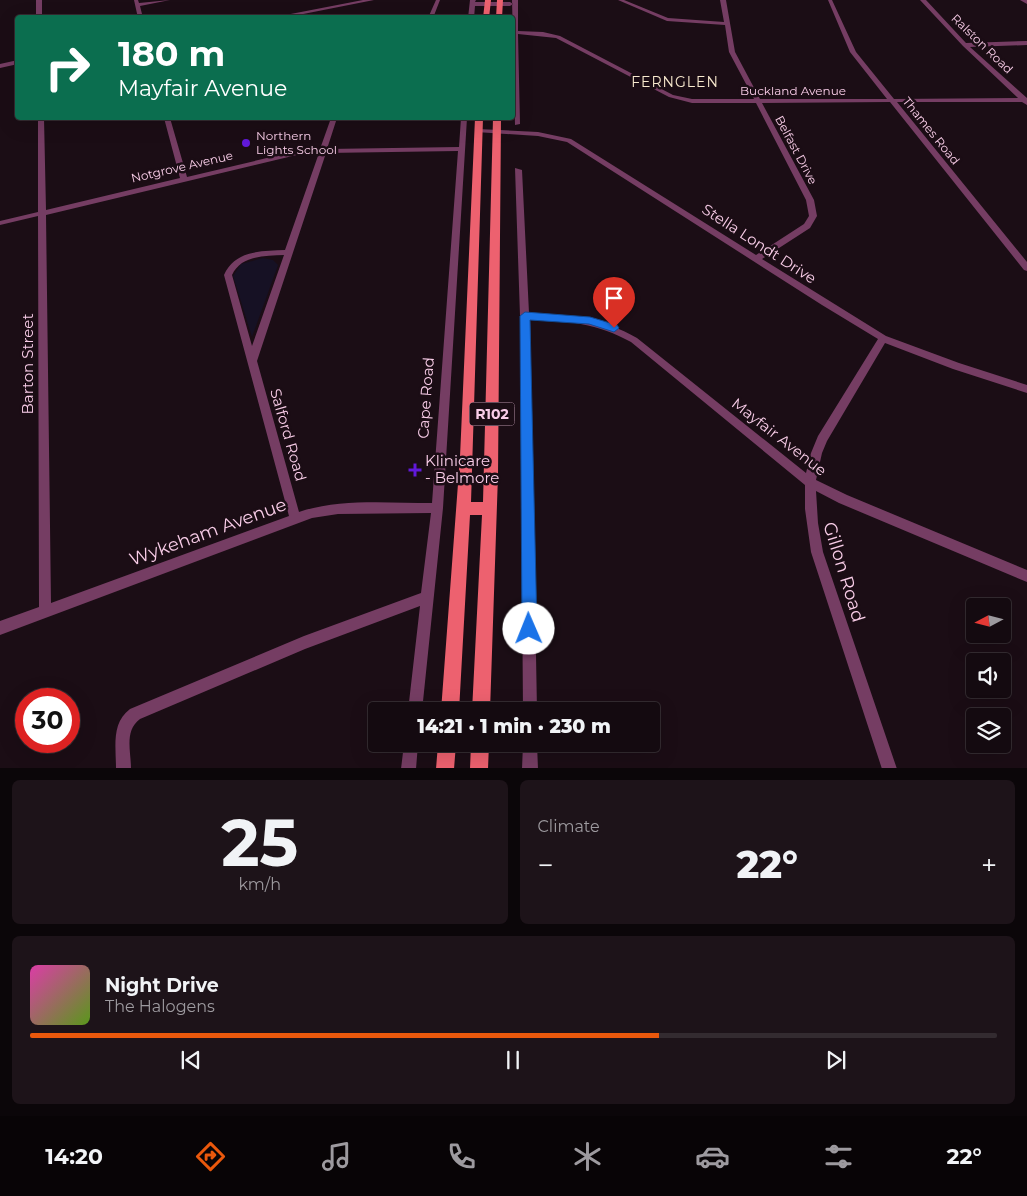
<!DOCTYPE html>
<meta charset="utf-8">
<style>
:root{--surface:#140a10;--page:#1d1319;--text:#f1f3f6;--muted:#9d9a9f;--line:#332b30;--accent:#ea580c}
body{margin:0;font-family:Montserrat,sans-serif;background:var(--page);color:var(--text);height:100vh;display:flex;flex-direction:column;font-size:19px;white-space:nowrap}
*{box-sizing:border-box;margin:0}
p{font-size:16px;color:var(--muted)}
.icon{flex:none;width:28px;height:28px;fill:none;stroke:currentColor;stroke-width:2;stroke-linecap:round;stroke-linejoin:round}
.map{position:relative;height:768px;overflow:hidden}
.details{display:flex;flex-direction:column;gap:12px;padding:12px;background:#0b0609;flex:1}
.details>*{flex:none}
.guide{position:absolute;left:15px;top:15px;width:500px;height:105px;border-radius:5px;box-shadow:0 5px 20px #0002,0 0 0 1px var(--line);background:#0b6e4f;color:#fff;overflow:hidden}
.needle{width:32px;rotate:263deg}
.buttons{position:absolute;left:966px;top:598px;display:grid;gap:10px}
.buttons a{display:grid;place-items:center;width:45px;height:45px;border-radius:5px;background:var(--surface);box-shadow:0 5px 20px #0002,0 0 0 1px var(--line);font-size:25px}
.speed{position:absolute;left:15px;top:688px;display:flex;gap:10px;font-size:25px;font-weight:700;text-align:center}
.speed>*{display:grid;place-content:center;width:65px;height:65px;border-radius:50%;background:var(--surface);box-shadow:0 5px 20px #0002,0 0 0 1px var(--line);line-height:1}
.speed .limit{border:8px solid #d22;background:#fff;color:#111}
.pin{position:absolute;display:grid;place-items:center;width:42px;height:42px;color:#fff;margin:-51px -21px;border-radius:50% 50% 50% 0;rotate:-45deg;box-shadow:0 0 5px #0007}
.pin .icon{rotate:45deg}
.me{position:absolute;width:55px;margin:-28px;rotate:359deg;stroke-linejoin:round;filter:drop-shadow(0 0 4px #0008)}
.turn{display:flex;align-items:center;gap:18px;height:105px;padding:0 20px;font-size:22px}
.turn .icon{width:65px;height:65px;stroke-width:2.5}
.turn b{display:block;font-size:35px;line-height:42px}
.big{font-size:38px;font-weight:800;line-height:1.1}
.details .widget{flex:1;display:flex;flex-direction:column;justify-content:center;gap:8px;min-width:0;padding:0 18px;border-radius:8px;background:var(--page)}
.details .dial{align-items:center;gap:0}
.dial b{font-size:65px;line-height:1}
.song{display:flex;align-items:center;gap:15px}
.cover{width:60px;height:60px;border-radius:8px;background:linear-gradient(135deg,hsl(320 70% 55%),hsl(90 70% 35%))}
.played{height:5px;border-radius:2px;background:linear-gradient(90deg,var(--accent) 65%,var(--line) 65%)}
.keys{display:flex;justify-content:space-around;direction:ltr}
.heat{display:flex;justify-content:space-between;align-items:center;font-size:28px;direction:ltr}
.details .tiles{flex:1;display:grid;gap:12px;grid-template-columns:1fr 1fr}
.widget:last-child{grid-column:span 2}
.trip{position:absolute;left:368px;top:702px;width:292px;height:50px;border-radius:5px;background:var(--surface);box-shadow:0 5px 20px #0002,0 0 0 1px var(--line);font-weight:800;line-height:50px;text-align:center}
.dock{display:flex;height:80px;justify-content:space-around;align-items:center;background:#080406;color:var(--muted)}
.dock .icon{width:35px;height:35px}
.dock .active{color:var(--accent)}
.dock b{font-size:22px;color:var(--text)}
.map>svg:first-child{display:block}
.green{fill:#161124}
.lines{fill:none;stroke-linecap:round;stroke-linejoin:round}
.street{fill:#753d63;fill-rule:evenodd}
.primary{fill:#ed616f;fill-rule:evenodd}
.route{fill:#1a73e8;stroke:#114b97}
.poi-dot{fill:#6119d9;stroke:#1b0d15;stroke-width:2}
.labels{text-anchor:middle;stroke-width:5;stroke-linejoin:round;paint-order:stroke}
.far-street-label{font-size:12px;fill:#f9cde8;stroke:#1b0d15}
.far-poi-label{font-size:12px;fill:#f9cde8;stroke:#1b0d15;text-anchor:start}
.far-neighbourhood-label{font-size:14px;letter-spacing:1px;fill:#f9eacf;stroke:#1b0d15}
.shield{fill:#1b0d15;stroke:#b693a9;stroke-width:1}
.shield-label{font-size:14px;font-weight:bold;fill:#f9cde8}
.street-label{font-size:15px;fill:#f9cde8;stroke:#1b0d15}
.poi-label{font-size:15px;fill:#f9cde8;stroke:#1b0d15;text-anchor:start}
.near-street-label{font-size:18px;fill:#f9cde8;stroke:#1b0d15}
</style>
<div class="map">
<svg width="1027" height="769" viewBox="0 0 1027 769">
<rect width="100%" height="100%" fill="#1b0d15"/>
<path class="green" d="M 263,258 L 273,260 L 278,265 L 277,268 L 252,337 L 233,276 L 241,264 Z"/>
<g class="lines">
<path class="street" d="M 36,0 L 42,0 L 42,18 L 36,18 Z
M 134,0 L 138,0 L 139,3 L 170,0 L 140,6 L 143,18 L 138,18 Z
M 363,0 L 374,0 L 283,18 L 270,18 Z
M 436,0 L 440,0 L 433,18 L 428,18 Z
M 470,0 L 476,0 L 475,2 L 510,2 L 513,4 L 510,6 L 475,6 L 474,18 L 468,18 Z
M 512,0 L 518,0 L 518,31 L 543,32 L 560,36 L 673,95 L 692,99 L 754,99 L 729,52 L 725,25 L 667,21 L 618,0 L 624,0 L 668,18 L 724,22 L 720,0 L 726,0 L 735,52 L 760,99 L 887,99 L 850,52 L 828,0 L 832,0 L 856,52 L 894,99 L 1018,98 L 963,46 L 920,0 L 926,0 L 966,43 L 1027,41 L 1027,45 L 970,47 L 1027,98 L 1027,105 L 1022,102 L 897,102 L 1027,262 L 1027,271 L 1024,270 L 890,102 L 762,103 L 814,200 L 817,216 L 810,228 L 762,259 L 886,336 L 959,363 L 1027,385 L 1027,393 L 953,369 L 885,343 L 827,441 L 822,453 L 816,480 L 847,495 L 1027,570 L 1027,582 L 839,503 L 816,491 L 818,523 L 823,552 L 897,769 L 882,769 L 811,552 L 805,509 L 805,485 L 631,342 C 597,323 568,321 530,319 L 537,711 L 523,711 L 520,316 L 515,168 L 522,170 L 529,313 C 568,315 603,318 637,338 L 806,473 L 811,453 L 818,436 L 878,339 L 822,305 L 567,142 L 538,136 L 476,132 L 476,130 L 478,129 L 538,132 L 571,139 L 756,255 L 804,224 L 809,216 L 806,200 L 756,103 L 692,103 L 669,97 L 556,38 L 518,34 L 520,124 L 515,125 Z
M 1020,0 L 1027,0 L 1027,4 Z
M 18,60 L 18,64 L 0,68 L 0,64 Z
M 38,118 L 44,118 L 46,210 L 180,178 L 164,118 L 170,118 L 187,177 L 305,149 L 320,149 L 331,118 L 337,118 L 327,149 L 459,147 L 461,118 L 467,118 L 443,508 L 422,711 L 408,711 L 420,606 L 305,649 L 140,719 C 124,731 131,751 131,769 L 116,769 C 116,747 111,723 130,709 L 304,636 L 421,593 L 431,513 L 338,514 L 312,518 L 0,635 L 0,621 L 39,607 L 38,216 L 0,225 L 0,221 L 38,212 ZM 458,151 L 432,503 C 389,503 339,498 299,512 L 257,361 L 326,153 ZM 305,153 L 319,153 L 285,250 C 262,251 235,250 224,275 L 289,516 L 51,603 L 46,215 ZM 284,255 L 252,346 L 232,275 C 241,255 265,256 284,255 Z
M 404,744 L 418,744 L 416,769 L 401,769 Z
M 523,744 L 537,744 L 538,769 L 522,769 Z"/>
<path class="primary" d="M 485,0 L 491,0 L 489,18 L 483,18 Z
M 497,0 L 503,0 L 502,18 L 496,18 Z
M 475,118 L 483,118 L 471,502 L 483,502 L 493,118 L 501,118 L 498,475 L 490,711 L 472,711 L 482,515 L 470,515 L 459,711 L 441,711 L 460,457 Z
M 438,744 L 456,744 L 454,769 L 436,769 Z
M 471,744 L 489,744 L 488,769 L 470,769 Z"/>
</g>
<path class="route" d="M 525,312 L 590,317 L 617,325 L 619,328 L 614,332 L 589,324 L 530,320 L 537,629 L 535,634 L 529,636 L 524,634 L 522,629 L 520,316 Z"/>
<g class="poi-dot">
<circle cx="246" cy="143" r="5"/>
<path d="M412.5 462.5h5v5h5v5h-5v5h-5v-5h-5v-5h5z"/>
</g>
<g class="labels">
<g class="far-street-label">
<text transform="translate(982 44) rotate(44)" y="4">Ralston Road</text>
<text x="793" y="95">Buckland Avenue</text>
<text transform="translate(931 131) rotate(51)" y="4">Thames Road</text>
<text transform="translate(796 150) rotate(62)" y="4">Belfast Drive</text>
<text transform="translate(182 167) rotate(-13)" y="4">Notgrove Avenue</text>
</g>
<g class="far-poi-label">
<text x="256" y="140">Northern<tspan x="256" dy="14">Lights School</tspan></text>
</g>
<g class="far-neighbourhood-label">
<text x="675" y="87">FERNGLEN</text>
</g>
<rect class="shield" x="469.5" y="402.5" width="45" height="23" rx="4"/>
<g class="shield-label">
<text x="492" y="419">R102</text>
</g>
<g class="street-label">
<text transform="translate(759 244) rotate(33)" y="5">Stella Londt Drive</text>
<text transform="translate(28 364) rotate(-90)" y="5">Barton Street</text>
<text transform="translate(426 398) rotate(-86)" y="5">Cape Road</text>
<text transform="translate(288 435) rotate(74)" y="5">Salford Road</text>
<text transform="translate(779 437) rotate(38)" y="5">Mayfair Avenue</text>
</g>
<g class="poi-label">
<text x="425" y="466">Klinicare<tspan x="425" dy="17">- Belmore</tspan></text>
</g>
<g class="near-street-label">
<text transform="translate(208 532) rotate(-20)" y="6">Wykeham Avenue</text>
<text transform="translate(844 572) rotate(73)" y="6">Gillon Road</text>
</g>
</g>
</svg>
<div class="buttons">
<a><svg class="needle" viewBox="-14 -14 28 28"><path d="M0-13l5 13h-10z" fill="#e53935"/><path d="M0 13l5-13h-10z" fill="#9d9a9f"/></svg></a>
<a><svg class="icon" aria-label="sound" viewBox="0 0 24 24"><path d="M4 9h4l5-4v14l-5-4H4zM17 9q2 3 0 6"/></svg></a>
<a><svg class="icon" aria-label="layers" viewBox="0 0 24 24"><path d="M12 4l9 5-9 5-9-5zM3 14l9 5 9-5"/></svg></a>
</div>
<div class="speed"><div class="limit">30</div></div>
<div class="pin" style="left:614px;top:328px;background:#d93025"><svg class="icon" aria-label="arrive" viewBox="0 0 24 24"><path d="M6 21V4h12l-3 4 3 4H6"/></svg></div>
<svg class="me" style="left:529px;top:629px" viewBox="-20 -20 40 40"><circle r="19" fill="#fff"/><path d="M0-13L10 11 0 6-10 11z" fill="#1a73e8"/></svg>
<div class="trip">14:21 · 1 min · 230 m</div>
<div class="guide">
<div class="turn"><svg class="icon" aria-label="right" viewBox="0 0 24 24"><path d="M7 20v-9h11M14 6l5 5-5 5"/></svg><div><b>180 m</b>Mayfair Avenue</div></div>
</div>
</div>
<section class="details">
<div class="tiles">
<div class="widget dial"><b>25</b><p>km/h</p></div>
<div class="widget"><p>Climate</p>
<div class="heat"><a>−</a><b class="big">22°</b><a>+</a></div>
</div>
<div class="widget">
<div class="song"><i class="cover"></i><div><b>Night Drive</b><p>The Halogens</p></div></div>
<div class="played"></div>
<div class="keys"><svg class="icon" aria-label="previous" viewBox="0 0 24 24"><path d="M18 5L8 12l10 7zM5 5v14"/></svg><svg class="icon" aria-label="pause" viewBox="0 0 24 24"><path d="M8 5v14M16 5v14"/></svg><svg class="icon" aria-label="next" viewBox="0 0 24 24"><path d="M6 5l10 7-10 7zM19 5v14"/></svg></div>
</div>
</div>
</section>
<nav class="dock">
<b>14:20</b>
<svg class="icon active" aria-label="directions" viewBox="0 0 24 24"><path d="M12 3l9 9-9 9-9-9zM9 14v-3h6M13 9l2 2-2 2"/></svg>
<svg class="icon" aria-label="music" viewBox="0 0 24 24"><path d="M9 18V5l10-2v13"/><circle cx="6" cy="18" r="3"/><circle cx="16" cy="16" r="3"/></svg>
<svg class="icon" aria-label="phone" viewBox="0 0 24 24"><path d="M5 4h4l2 5-3 2q2 4 5 5l2-3 5 2v4C11 20 4 13 5 4z"/></svg>
<svg class="icon" aria-label="climate" viewBox="0 0 24 24"><path d="M12 3v18M4 7l16 10M4 17L20 7"/></svg>
<svg class="icon" aria-label="car" viewBox="0 0 24 24"><path d="M5 17H2v-5l4-1 3-4h7l3 4 3 1v5h-3M9 17h6M6 11h13"/><circle cx="7" cy="17" r="2"/><circle cx="17" cy="17" r="2"/></svg>
<svg class="icon" aria-label="filters" viewBox="0 0 24 24"><path d="M4 7h16M4 17h16"/><circle cx="9" cy="7" r="2"/><circle cx="15" cy="17" r="2"/></svg>
<b>22°</b>
</nav>
